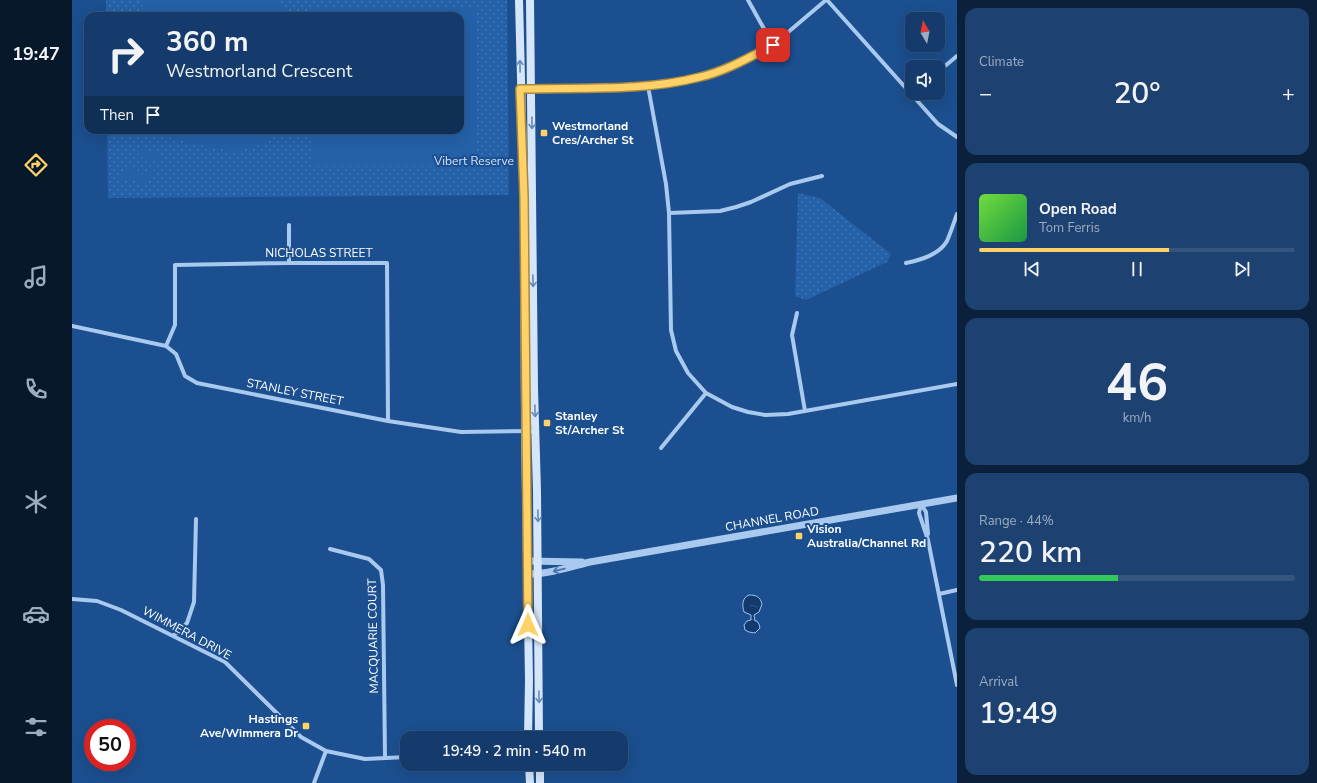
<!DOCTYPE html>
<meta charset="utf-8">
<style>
:root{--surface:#143b6b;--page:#1d4271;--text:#f1f3f6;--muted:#9dadc1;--line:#33557e;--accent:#ffd166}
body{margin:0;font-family:"Nunito Sans",sans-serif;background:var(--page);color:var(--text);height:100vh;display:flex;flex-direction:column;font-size:15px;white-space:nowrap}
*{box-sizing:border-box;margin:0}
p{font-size:13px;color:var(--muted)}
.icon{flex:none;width:22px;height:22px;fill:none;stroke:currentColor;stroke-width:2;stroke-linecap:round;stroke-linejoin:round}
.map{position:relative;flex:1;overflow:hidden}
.details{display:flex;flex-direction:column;gap:8px;padding:8px;background:#0b203b;width:360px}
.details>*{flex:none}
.top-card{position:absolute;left:12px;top:12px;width:380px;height:122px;border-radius:12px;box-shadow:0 4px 16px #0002,0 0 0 1px var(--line);background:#143b6b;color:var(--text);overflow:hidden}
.needle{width:26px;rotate:350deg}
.buttons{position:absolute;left:833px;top:12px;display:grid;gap:8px}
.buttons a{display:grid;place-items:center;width:40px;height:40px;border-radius:8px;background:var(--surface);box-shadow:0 4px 16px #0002,0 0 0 1px var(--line);font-size:20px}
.speed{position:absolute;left:12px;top:719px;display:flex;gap:8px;font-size:20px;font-weight:700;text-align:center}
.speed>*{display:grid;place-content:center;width:52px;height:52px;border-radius:50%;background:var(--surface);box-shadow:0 4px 16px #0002,0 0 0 1px var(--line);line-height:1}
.speed .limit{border:6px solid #d22;background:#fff;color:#111}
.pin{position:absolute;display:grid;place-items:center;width:34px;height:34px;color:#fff;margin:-17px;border-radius:8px;box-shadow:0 2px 6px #0006}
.me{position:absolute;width:44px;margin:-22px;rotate:0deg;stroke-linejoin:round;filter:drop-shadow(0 0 3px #0008)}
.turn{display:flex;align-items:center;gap:14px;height:84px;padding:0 16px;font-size:18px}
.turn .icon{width:52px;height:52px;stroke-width:2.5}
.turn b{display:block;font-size:28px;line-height:34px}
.then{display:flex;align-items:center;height:38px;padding:0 16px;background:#0003;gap:8px;font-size:15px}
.big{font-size:30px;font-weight:600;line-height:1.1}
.details .card{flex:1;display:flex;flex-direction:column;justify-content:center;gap:6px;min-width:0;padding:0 14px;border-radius:12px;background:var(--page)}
.details .dial{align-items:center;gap:0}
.dial b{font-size:52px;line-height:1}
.song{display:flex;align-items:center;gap:12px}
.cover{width:48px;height:48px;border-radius:6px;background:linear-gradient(135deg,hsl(100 70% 55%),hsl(140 70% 35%))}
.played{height:4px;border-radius:2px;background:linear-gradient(90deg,var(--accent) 60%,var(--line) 60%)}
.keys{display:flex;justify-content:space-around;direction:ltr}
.heat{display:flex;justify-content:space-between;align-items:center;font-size:22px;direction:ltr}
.charge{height:6px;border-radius:3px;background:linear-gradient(90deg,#34c759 44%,var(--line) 0)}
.trip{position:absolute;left:328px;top:731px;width:228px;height:40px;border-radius:12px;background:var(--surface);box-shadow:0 4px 16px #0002,0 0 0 1px var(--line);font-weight:600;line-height:40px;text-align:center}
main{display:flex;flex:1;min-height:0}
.tab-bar{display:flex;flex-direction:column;width:72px;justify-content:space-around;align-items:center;background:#08182b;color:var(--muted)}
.tab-bar .icon{width:28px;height:28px}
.tab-bar .active{color:var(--accent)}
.tab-bar b{font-size:18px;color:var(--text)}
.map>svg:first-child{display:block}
.park{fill:url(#park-dots)}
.garden{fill:#2461a8}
.water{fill:url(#water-ripples);stroke:#9cc4f0}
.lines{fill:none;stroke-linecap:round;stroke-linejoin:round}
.minor{stroke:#a9c9ee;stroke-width:4}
.tertiary{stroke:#a9c9ee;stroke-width:7}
.secondary{stroke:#d6e6fa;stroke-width:8}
.oneway{stroke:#668bba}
.oneway2{stroke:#4674ac}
.route-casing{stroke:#a68842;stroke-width:10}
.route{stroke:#ffd166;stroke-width:7}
.poi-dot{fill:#ffd166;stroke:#1b4f8f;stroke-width:1.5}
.labels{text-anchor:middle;stroke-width:4;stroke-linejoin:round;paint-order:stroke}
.poi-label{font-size:12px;font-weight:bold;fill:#fff;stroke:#1b4f8f;text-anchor:start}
.park-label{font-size:12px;fill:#cfe3fa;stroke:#1b4f8f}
.street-label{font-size:12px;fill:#fff;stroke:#1b4f8f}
</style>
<main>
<nav class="tab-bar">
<b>19:47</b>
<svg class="icon active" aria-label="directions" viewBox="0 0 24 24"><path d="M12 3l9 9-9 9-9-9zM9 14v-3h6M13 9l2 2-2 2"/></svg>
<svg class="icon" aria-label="music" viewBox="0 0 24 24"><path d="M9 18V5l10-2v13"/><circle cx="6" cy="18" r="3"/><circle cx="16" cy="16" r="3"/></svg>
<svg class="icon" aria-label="phone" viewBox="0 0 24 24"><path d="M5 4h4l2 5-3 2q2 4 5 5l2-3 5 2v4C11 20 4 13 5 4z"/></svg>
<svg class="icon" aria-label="climate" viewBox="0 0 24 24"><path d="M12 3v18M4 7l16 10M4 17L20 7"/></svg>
<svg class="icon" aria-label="car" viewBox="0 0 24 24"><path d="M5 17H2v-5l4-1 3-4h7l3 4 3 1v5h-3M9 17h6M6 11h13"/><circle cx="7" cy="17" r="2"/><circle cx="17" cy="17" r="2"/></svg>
<svg class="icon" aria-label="filters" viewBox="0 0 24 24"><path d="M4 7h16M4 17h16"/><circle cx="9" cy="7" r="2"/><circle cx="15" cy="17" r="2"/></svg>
</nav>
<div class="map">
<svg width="885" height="783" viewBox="0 0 885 783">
<defs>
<pattern id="park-dots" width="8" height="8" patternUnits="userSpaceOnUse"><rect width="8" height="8" fill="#2461a8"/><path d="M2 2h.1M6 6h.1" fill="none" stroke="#4579b5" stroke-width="1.8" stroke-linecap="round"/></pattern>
<pattern id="water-ripples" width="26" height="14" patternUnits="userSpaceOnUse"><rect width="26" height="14" fill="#123a6d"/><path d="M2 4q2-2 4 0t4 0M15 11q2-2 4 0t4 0" fill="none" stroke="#365883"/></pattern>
</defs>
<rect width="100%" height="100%" fill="#1b4f8f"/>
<path class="park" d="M 34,0 L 435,0 L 437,195 L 36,198 L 35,130 L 388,130 L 388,16 L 34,16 Z
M 726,193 L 748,198 L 819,254 L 815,262 L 734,300 L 723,296 Z"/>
<path class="garden" d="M 73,0 L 203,0 L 213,11 L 215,16 L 65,16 Z
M 241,9 L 405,9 L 405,166 L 241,166 L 241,130 L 388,130 L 388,16 L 241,16 Z
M 88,130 L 208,130 L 189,145 L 164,151 L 140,148 L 99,138 Z
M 70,149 L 73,151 L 51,180 L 48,177 Z
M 75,151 L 78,153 L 57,182 L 54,180 Z
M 83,151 L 86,153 L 64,182 L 61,180 Z
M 88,155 L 91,158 L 70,187 L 67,184 Z"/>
<path class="water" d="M 677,595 C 685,595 688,597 690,604 L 687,612 L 682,615 L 683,621 L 685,621 L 687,624 L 688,628 L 683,633 L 677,632 L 673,630 L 672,625 L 675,621 L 679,620 L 679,615 L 672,612 C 670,605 670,598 677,595 Z"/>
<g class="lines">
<path class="minor" d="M 676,0 L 701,45
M 755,0 L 866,124 L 885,137
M 866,72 L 885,56
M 576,86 L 594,184 L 597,213 L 599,330 L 604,351 L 616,373 L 634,393 L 660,407 L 676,412 L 693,415 L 716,414 L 885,384
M 449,89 L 576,86 L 606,82 L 630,77 L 674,60 L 701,45 L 754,0
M 597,213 L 648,211 L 664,207 L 679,202 L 718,184 L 750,176
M 217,225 L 217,263
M 834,263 C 848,260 867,255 875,241 C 879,232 882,222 885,214
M 725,313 L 720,335 L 733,411
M 0,326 L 94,346 L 104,354 L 113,376 L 125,383 L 316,421 L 389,432 L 463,431
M 94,346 L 103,325 L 103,265 L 217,263 L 315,263 L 316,421
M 589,448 L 634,393
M 849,504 L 847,513 L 856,540 L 885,685
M 849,504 L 854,512 L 856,534
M 258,549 L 297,559 L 309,570 L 311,585 L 313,758
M 867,594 L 885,590
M 0,599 L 25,601 L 49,610 L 153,662 L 229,737 L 254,751 L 293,759 L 335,757
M 101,636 L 115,623 L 122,602 L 124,519
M 242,783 L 254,751"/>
<path class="tertiary" d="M 456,561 L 510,562
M 456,574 C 477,574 498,567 518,562 L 885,498"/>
<path class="secondary" d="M 447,0 L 452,196 L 453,432 L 457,680 L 456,738
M 458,0 L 462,388 L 465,491 L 467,738
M 457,764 L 458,783
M 468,764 L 468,783"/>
</g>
<defs><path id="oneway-shaft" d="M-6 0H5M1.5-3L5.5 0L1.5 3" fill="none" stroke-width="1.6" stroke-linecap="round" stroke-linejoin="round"/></defs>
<g class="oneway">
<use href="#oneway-shaft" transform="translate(448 66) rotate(-91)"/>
<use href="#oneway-shaft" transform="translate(460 123) rotate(89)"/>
<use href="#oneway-shaft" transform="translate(461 281) rotate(89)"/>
<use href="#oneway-shaft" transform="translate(463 411) rotate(89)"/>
<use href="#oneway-shaft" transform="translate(466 516) rotate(89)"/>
<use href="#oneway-shaft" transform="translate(467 697) rotate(89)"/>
</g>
<use class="oneway2" href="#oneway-shaft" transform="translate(487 570) rotate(167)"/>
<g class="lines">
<defs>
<path id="route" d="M 456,625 L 452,196 L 448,89 C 508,87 570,92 628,77 C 654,71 678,57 701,45"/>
</defs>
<use href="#route" class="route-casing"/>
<use href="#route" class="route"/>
</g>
<g class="poi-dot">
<rect x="468" y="129" width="8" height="8" rx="2"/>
<rect x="471" y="419" width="8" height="8" rx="2"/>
<rect x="723" y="532" width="8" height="8" rx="2"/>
<rect x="230" y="722" width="8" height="8" rx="2"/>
</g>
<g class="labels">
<g class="poi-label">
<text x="480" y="130">Westmorland<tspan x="480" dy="14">Cres/Archer St</tspan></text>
<text x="483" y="420">Stanley<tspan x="483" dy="14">St/Archer St</tspan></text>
<text x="735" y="533">Vision<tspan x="735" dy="14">Australia/Channel Rd</tspan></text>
<text x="226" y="723" text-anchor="end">Hastings<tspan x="226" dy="14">Ave/Wimmera Dr</tspan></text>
</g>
<g class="park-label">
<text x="402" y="165">Vibert Reserve</text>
</g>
<g class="street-label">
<text x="247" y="257">NICHOLAS STREET</text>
<text transform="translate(223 392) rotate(11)" y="4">STANLEY STREET</text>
<text transform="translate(700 519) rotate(-10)" y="4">CHANNEL ROAD</text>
<text transform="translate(115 633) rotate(28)" y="4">WIMMERA DRIVE</text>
<text transform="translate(301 636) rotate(-91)" y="4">MACQUARIE COURT</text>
</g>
</g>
</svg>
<div class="buttons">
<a><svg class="needle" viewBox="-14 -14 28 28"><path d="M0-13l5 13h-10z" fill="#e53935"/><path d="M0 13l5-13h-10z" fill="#9dadc1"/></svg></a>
<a><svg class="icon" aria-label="sound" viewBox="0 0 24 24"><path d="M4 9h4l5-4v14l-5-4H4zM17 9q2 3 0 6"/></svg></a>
</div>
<div class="speed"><div class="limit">50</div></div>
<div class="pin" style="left:701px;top:45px;background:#d93025"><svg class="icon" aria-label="arrive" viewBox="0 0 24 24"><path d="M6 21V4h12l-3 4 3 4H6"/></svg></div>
<svg class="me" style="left:456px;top:625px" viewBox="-20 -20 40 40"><path d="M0-17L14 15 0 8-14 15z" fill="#ffd166" stroke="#fff" stroke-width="4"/></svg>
<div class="trip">19:49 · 2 min · 540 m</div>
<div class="top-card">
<div class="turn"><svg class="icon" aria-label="right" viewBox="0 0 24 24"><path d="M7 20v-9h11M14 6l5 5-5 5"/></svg><div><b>360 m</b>Westmorland Crescent</div></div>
<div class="then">Then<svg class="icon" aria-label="arrive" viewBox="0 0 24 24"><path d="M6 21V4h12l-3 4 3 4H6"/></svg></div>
</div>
</div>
<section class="details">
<div class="card"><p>Climate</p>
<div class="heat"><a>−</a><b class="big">20°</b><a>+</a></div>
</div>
<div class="card">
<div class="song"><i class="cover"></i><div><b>Open Road</b><p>Tom Ferris</p></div></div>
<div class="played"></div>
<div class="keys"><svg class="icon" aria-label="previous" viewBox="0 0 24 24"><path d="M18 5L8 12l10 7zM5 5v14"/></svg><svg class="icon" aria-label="pause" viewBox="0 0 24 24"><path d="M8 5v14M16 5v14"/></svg><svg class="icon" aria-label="next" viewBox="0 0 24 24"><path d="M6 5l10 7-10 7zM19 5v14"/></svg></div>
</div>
<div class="card dial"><b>46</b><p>km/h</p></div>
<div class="card"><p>Range · 44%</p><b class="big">220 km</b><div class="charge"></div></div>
<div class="card"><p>Arrival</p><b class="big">19:49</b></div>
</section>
</main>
